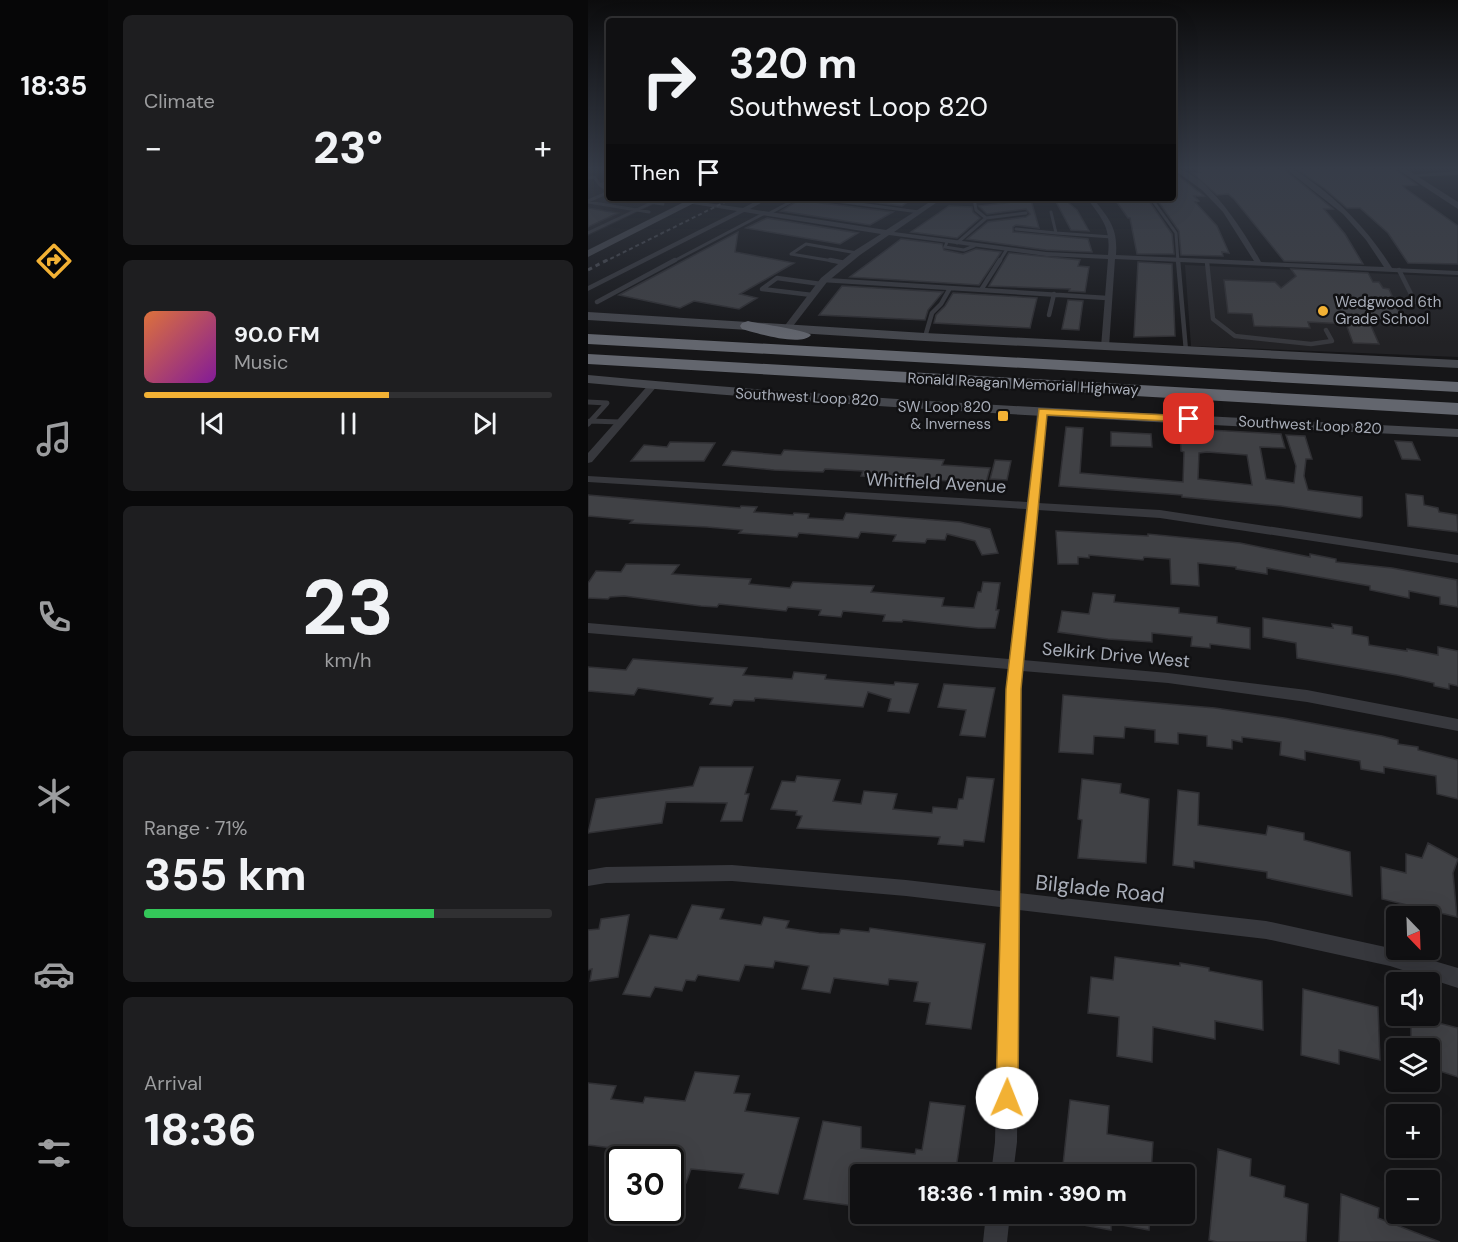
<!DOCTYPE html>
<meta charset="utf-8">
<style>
:root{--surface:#101012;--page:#1e1e20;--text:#f1f3f6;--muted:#9c9d9f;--line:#303032;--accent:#f2b134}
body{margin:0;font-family:"DM Sans",sans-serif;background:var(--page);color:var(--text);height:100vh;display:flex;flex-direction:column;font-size:22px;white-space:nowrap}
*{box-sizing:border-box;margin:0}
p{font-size:20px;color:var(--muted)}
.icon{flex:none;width:33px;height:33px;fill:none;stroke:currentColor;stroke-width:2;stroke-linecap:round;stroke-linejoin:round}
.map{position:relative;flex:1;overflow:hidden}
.side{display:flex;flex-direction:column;gap:15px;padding:15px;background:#09090a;width:480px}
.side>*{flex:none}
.hud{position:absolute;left:18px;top:18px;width:570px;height:183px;border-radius:6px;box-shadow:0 6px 24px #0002,0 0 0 2px var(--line);background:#101012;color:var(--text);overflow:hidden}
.needle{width:39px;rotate:157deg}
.tools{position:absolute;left:798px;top:906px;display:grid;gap:12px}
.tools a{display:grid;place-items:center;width:54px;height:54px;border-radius:6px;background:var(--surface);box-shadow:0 6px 24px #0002,0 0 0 2px var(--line);font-size:30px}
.speed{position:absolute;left:18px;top:1146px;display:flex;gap:12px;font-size:30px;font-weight:700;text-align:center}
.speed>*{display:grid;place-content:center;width:78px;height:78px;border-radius:50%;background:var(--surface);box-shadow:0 6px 24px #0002,0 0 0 2px var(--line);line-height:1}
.speed .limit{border:3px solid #111;border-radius:9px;background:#fff;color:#111}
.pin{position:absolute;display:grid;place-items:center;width:51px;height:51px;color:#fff;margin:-26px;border-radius:12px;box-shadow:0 3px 9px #0006}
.me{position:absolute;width:66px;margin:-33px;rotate:1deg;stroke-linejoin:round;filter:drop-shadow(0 0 4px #0008)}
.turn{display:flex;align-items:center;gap:21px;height:126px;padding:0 24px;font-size:27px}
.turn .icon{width:78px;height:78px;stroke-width:2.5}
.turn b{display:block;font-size:42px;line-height:51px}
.then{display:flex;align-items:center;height:57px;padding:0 24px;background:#0003;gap:12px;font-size:22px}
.big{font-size:45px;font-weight:800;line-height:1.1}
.side .card{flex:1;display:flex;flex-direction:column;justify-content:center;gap:9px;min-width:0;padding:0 21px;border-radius:9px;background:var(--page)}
.side .dial{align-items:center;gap:0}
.dial b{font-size:78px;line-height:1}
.song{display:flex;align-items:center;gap:18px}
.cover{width:72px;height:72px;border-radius:9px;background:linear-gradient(135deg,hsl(20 70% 55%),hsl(290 70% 35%))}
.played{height:6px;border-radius:3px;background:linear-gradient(90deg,var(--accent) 60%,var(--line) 60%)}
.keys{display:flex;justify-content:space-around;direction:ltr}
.heat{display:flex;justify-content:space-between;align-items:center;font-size:33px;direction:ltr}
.charge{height:9px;border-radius:4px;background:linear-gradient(90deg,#34c759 71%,var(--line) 0)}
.trip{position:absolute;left:262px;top:1164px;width:345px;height:60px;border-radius:6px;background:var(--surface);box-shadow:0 6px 24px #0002,0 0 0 2px var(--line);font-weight:800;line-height:60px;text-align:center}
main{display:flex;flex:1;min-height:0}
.menu{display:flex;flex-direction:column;width:108px;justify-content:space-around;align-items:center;background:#060607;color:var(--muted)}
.menu .icon{width:42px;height:42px}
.menu .on{color:var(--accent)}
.menu b{font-size:27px;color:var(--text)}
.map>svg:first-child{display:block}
.built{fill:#222225}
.building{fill:#404145;stroke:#303034;stroke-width:1.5;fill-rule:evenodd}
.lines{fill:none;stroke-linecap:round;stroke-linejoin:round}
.service-far2{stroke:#37383d;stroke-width:3}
.service-far1{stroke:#37383d;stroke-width:4.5}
.service{stroke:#37383d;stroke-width:5}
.minor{fill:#37383d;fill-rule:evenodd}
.tertiary{fill:#37383d;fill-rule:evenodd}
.secondary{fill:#45474d;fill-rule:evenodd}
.motorway{fill:#63666e;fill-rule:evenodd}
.rail-far1{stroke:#4a4c52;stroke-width:2;stroke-dasharray:4 3;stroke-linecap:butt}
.rail{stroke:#4a4c52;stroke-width:3;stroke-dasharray:4.5 4;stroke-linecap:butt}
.route{fill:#f2b134;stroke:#9d7322;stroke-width:1.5}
.poi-dot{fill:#f2b134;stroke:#111113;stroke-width:2}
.labels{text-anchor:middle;stroke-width:5;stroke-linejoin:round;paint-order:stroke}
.far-poi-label{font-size:15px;fill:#a8adb8;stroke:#111113;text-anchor:start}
.far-street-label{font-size:15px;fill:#a8adb8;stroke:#111113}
.street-label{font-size:18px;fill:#a8adb8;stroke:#111113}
.near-street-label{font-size:21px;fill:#a8adb8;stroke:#111113}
</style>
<main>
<nav class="menu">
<b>18:35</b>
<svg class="icon on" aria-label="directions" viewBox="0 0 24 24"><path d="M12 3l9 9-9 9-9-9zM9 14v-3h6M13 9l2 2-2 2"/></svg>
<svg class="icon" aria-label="music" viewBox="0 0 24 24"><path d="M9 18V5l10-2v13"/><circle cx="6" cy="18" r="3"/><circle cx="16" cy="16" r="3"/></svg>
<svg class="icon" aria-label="phone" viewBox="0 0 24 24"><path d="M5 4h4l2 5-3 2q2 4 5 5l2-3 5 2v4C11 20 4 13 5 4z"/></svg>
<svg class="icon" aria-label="climate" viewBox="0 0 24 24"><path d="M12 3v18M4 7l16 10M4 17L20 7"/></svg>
<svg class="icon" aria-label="car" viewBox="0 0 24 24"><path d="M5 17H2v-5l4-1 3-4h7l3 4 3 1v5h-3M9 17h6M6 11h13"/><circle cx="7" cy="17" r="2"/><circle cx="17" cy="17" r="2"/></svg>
<svg class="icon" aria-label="filters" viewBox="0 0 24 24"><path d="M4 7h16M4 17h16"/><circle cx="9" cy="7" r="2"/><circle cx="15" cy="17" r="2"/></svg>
</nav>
<section class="side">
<div class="card"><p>Climate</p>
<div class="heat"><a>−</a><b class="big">23°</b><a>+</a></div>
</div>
<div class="card">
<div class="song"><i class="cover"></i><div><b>90.0 FM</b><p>Music</p></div></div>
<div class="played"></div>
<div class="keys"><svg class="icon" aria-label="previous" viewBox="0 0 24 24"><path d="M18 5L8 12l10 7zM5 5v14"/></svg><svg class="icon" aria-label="pause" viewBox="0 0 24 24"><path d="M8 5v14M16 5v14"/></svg><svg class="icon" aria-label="next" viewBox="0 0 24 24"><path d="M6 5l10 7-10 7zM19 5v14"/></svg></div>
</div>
<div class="card dial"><b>23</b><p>km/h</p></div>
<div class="card"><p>Range · 71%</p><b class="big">355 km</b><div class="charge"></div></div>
<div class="card"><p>Arrival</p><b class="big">18:36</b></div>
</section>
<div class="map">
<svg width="870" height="1242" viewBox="0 0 870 1242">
<rect width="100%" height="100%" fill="#161618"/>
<path class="built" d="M 0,169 L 21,169 L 21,198 L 79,198 L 0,236 Z
M 597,265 L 870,277 L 870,357 L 603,346 Z"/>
<path class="building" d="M 606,169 L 696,169 L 745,209 L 736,209 L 757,234 L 775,264 L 696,261 L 646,199 L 640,194 L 629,195 L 604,173 L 612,172 Z
M 708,169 L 807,169 L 829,185 L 815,186 L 818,189 L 870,226 L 870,264 L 820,263 L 800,233 L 772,208 L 759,208 L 736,188 Z
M 585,174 L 589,175 L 616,196 L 606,196 L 611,201 L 607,202 L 629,226 L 641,253 L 634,252 L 635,256 L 593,255 L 591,231 L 568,198 L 585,198 Z
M 214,198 L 223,198 L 226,202 L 305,212 L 282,225 L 193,211 Z
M 255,198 L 325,198 L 314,206 Z
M 466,198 L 475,198 L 489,210 L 501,231 L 483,230 Z
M 526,198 L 559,198 L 584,234 L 586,254 L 549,254 L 542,218 L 540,218 Z
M 443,200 L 451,228 L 428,225 L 425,227 L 425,232 L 500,239 L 504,252 L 458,250 L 379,239 L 400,222 L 438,217 L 442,214 L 438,209 L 399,214 L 391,206 Z
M 361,206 L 384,207 L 385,212 L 392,218 L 369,238 L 323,232 Z
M 0,208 L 30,213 L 0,227 Z
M 179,218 L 270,233 L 252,244 L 158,228 Z
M 150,232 L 147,252 L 206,263 L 152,294 L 169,298 L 151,309 L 106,301 L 92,308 L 31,295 Z
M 313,239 L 354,244 L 356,250 L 375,254 L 388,249 L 413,252 L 391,285 L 262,277 Z
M 421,253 L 492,260 L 490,266 L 501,267 L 497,292 L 481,291 L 482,289 L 401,286 Z
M 550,262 L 584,264 L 587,336 L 546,337 Z
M 703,269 L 780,273 L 785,282 L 791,282 L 795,288 L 801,289 L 815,321 L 780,319 L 791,344 L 765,343 L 758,324 L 720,322 L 722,328 L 666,326 L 664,314 L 640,313 L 636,280 L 687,282 L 693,288 L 708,276 Z
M 254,286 L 355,292 L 340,310 L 337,320 L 231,315 Z
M 365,293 L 449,298 L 442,328 L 346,323 L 348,315 L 357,306 Z
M 480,300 L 495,301 L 491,330 L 474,329 Z
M 478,427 L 495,428 L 492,473 L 595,482 L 596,452 L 593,451 L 592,433 L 623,435 L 622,430 L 693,434 L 697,448 L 672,447 L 678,479 L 706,483 L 708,466 L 698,435 L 717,436 L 724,459 L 718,459 L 716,476 L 720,490 L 774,497 L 774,516 L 772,518 L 693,506 L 594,497 L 594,495 L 471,486 ZM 619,452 L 659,455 L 664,485 L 610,479 L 611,453 Z
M 523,432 L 563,434 L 564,447 L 523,446 Z
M 807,441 L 824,442 L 832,460 L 814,459 Z
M 82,442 L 127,443 L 116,461 L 43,461 L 56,445 L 79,447 Z
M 196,450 L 356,460 L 354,465 L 402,468 L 398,483 L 273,476 L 275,471 L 237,469 L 235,472 L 186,470 L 135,465 L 144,451 L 193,455 Z
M 407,460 L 423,461 L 419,480 L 402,479 Z
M 818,494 L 835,496 L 836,505 L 850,508 L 851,512 L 869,515 L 870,532 L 820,526 Z
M 0,495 L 152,508 L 153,506 L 169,507 L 166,512 L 205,515 L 206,513 L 221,514 L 220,518 L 255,520 L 258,513 L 372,522 L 402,529 L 410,553 L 394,555 L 387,541 L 359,534 L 357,540 L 339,539 L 337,543 L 305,541 L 308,535 L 273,532 L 270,538 L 211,533 L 209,537 L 151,533 L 154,530 L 119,527 L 42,523 L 45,520 L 0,516 Z
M 468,531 L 560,536 L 560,534 L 652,543 L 722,557 L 722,554 L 748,559 L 748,562 L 804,568 L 869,580 L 870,607 L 852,604 L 852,597 L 821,591 L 821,598 L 782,590 L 782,586 L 679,568 L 679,574 L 648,569 L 648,567 L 610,563 L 611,586 L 583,584 L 582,559 L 556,557 L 555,560 L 501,555 L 501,558 L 490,557 L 490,564 L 470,564 Z
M 38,564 L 91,565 L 84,574 L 163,579 L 161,584 L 202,588 L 205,582 L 286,586 L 283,592 L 356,598 L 354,606 L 386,608 L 390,592 L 393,592 L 395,582 L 412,583 L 408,610 L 411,610 L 407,628 L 390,628 L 315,620 L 314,622 L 295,621 L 297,615 L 255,611 L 253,617 L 231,615 L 233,610 L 200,607 L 198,611 L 131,604 L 129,607 L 113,606 L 36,596 L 22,597 L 20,599 L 0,598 L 0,583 L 8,571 L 33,572 Z
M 505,593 L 527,595 L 526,602 L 591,608 L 591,613 L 629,617 L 629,623 L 662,628 L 662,649 L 622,644 L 622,648 L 603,646 L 604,637 L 564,633 L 564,642 L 520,639 L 470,632 L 474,611 L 501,614 Z
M 675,618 L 745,628 L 744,624 L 764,627 L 764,634 L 780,637 L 781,645 L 819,651 L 819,649 L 850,655 L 850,647 L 870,651 L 870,686 L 861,684 L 861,689 L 846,686 L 846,683 L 809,675 L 709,658 L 708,643 L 675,637 Z
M 45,659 L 159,668 L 155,675 L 204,679 L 206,672 L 238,675 L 237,679 L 306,685 L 307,682 L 330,684 L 321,713 L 300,711 L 303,699 L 280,692 L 275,707 L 167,698 L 166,701 L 146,700 L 143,706 L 122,704 L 125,698 L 50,688 L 46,695 L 0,691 L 0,667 L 38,670 Z
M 356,684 L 407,688 L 397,737 L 372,735 L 378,710 L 350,707 Z
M 475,695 L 627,708 L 696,718 L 794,736 L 810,740 L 810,744 L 830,747 L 830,750 L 870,760 L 870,799 L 849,794 L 848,776 L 796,767 L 796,773 L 773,769 L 772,761 L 717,751 L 717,760 L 692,755 L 693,742 L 654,737 L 654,742 L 644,740 L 644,749 L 619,746 L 619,736 L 590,733 L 590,744 L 567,742 L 567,730 L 537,727 L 536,738 L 506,736 L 505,754 L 471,752 Z
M 112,767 L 165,767 L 157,794 L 161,794 L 154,821 L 133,821 L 139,803 L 78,802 L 74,823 L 0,833 L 8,799 L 105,786 Z
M 209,776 L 252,780 L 245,801 L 273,804 L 276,791 L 309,794 L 305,809 L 344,813 L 345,807 L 369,809 L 371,799 L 375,799 L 379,777 L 406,779 L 396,842 L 376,840 L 375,846 L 350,844 L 352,837 L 209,828 L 214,816 L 208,815 L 209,811 L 183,809 L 194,781 L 207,782 Z
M 494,779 L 533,784 L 532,793 L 561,799 L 558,863 L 490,858 L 494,820 L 490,819 Z
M 590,790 L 611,793 L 610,825 L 678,835 L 680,826 L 716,833 L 716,840 L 762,852 L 764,896 L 679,878 L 679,872 L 606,861 L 606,868 L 585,865 Z
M 840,843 L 870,859 L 865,873 L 869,917 L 794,899 L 793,867 L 818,873 L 818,854 L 834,858 Z
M 104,905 L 136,909 L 132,919 L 173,925 L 176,917 L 201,921 L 198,928 L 231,933 L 251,934 L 253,929 L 281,932 L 282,928 L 397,944 L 383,1029 L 338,1024 L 342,1003 L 326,1001 L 330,982 L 301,979 L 300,985 L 246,978 L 242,993 L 214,989 L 221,966 L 187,961 L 185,968 L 157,965 L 151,981 L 110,975 L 107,981 L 98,980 L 94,991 L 67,987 L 62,997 L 35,994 L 62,935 L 89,939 Z
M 41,915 L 30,977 L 2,981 L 4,969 L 0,970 L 0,930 L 11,929 L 13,919 Z
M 527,957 L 592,966 L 592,963 L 621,968 L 621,971 L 674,981 L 675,1030 L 627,1021 L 627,1039 L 565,1027 L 564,1062 L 529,1056 L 531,1017 L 500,1013 L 503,977 L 525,980 Z
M 715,989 L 790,1007 L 792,1060 L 751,1050 L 751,1064 L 713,1055 Z
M 823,1016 L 870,1028 L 870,1077 L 842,1068 L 842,1048 L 823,1048 Z
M 107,1072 L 151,1076 L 146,1093 L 162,1094 L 157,1111 L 211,1118 L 190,1194 L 151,1188 L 156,1174 L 103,1169 L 98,1183 L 82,1181 L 82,1160 L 70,1160 L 71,1156 L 56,1154 L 57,1152 L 0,1145 L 0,1083 L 28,1086 L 23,1099 L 55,1103 L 57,1097 L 97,1101 Z
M 482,1100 L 521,1106 L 519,1134 L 565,1142 L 563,1174 L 474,1174 Z
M 342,1102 L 377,1106 L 368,1169 L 364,1169 L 363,1174 L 273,1174 L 273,1207 L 216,1199 L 235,1121 L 273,1127 L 273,1148 L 327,1154 L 328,1149 L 334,1150 Z
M 630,1149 L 663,1159 L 662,1176 L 697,1186 L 696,1197 L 720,1204 L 718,1242 L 629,1242 L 621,1240 Z
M 753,1194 L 791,1208 L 790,1218 L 852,1242 L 751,1242 Z
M 474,1214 L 562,1214 L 561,1230 L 523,1223 L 523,1230 L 473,1221 Z"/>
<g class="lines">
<path class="service-far2" d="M 0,178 L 6,177 L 12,185
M 21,182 L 12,185 L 21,191
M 32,198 L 75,204
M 227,198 L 331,212
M 563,198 L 588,233 L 590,262
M 0,201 L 21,192
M 0,202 L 61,212
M 463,212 L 468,233 L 524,237
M 180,214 L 210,198
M 398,218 L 438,213
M 428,229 L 468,233
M 0,233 L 74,198
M 359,242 L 357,247 L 376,250 L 386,246
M 369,243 L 398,218 L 388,210 L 386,198
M 84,262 L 175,214
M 251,262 L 203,254 L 218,244 L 269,253
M 411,262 L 419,249"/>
<path class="service-far1" d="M 242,260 L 257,263
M 590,260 L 598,351
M 619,262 L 625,319 L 647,336 L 723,344 L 744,341 L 738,330
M 811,270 L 827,302
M 236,280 L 519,298
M 393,290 L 412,260
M 224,295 L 174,289 L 189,278 L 233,284
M 9,302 L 87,260
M 461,315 L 466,294
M 337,337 L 344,313 L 353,304 L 362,288"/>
<path class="service" d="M 0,402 L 19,403 L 0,424
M 2,421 L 32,422"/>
<path class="minor" d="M 585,169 C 617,168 659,236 673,262 L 796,267 L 778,240 L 755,214 L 698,169 C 708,169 715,175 723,181 C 756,205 782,233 804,268 L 870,271 L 870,275 L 527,259 L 521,347 L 517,350 L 513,347 L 520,259 L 458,256 L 301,235 L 272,255 L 239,282 L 202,330 L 199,331 L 195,328 L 233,278 L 266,251 L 293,234 L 156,212 L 0,291 L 0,286 L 149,211 L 86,201 L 83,198 L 155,208 L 174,198 L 182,198 L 162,209 L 298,230 L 348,198 L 355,198 L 306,232 L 458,252 L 520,255 C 523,227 514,219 499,198 L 505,198 C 521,219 530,227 528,255 L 666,261 L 635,212 L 614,190 Z
M 870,171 L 870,175 L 823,177 L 820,175 Z
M 360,198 L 395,198 L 392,200 L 363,200 Z
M 62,383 L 70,385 L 4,462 L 0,463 L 0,453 Z
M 454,409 L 459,412 L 450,503 L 572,510 L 870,555 L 870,563 L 572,518 L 450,510 L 435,660 L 580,673 L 719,690 L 870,719 L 870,731 L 719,702 L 580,683 L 434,671 L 431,893 L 678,921 L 802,948 L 870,968 L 870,988 L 802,966 L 678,939 L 431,910 L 429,1142 L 425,1174 L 403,1174 L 407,1142 L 412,907 L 318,896 L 144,881 L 18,883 L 0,886 L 0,870 L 18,867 L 144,865 L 318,880 L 413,891 L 420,669 L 0,633 L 0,623 L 421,659 L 438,509 L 0,482 L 0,476 L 439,502 L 449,412 Z
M 398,1214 L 422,1214 L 419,1242 L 395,1242 Z"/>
<path class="tertiary" d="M 809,169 L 818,169 L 870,202 L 870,209 Z"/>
<path class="secondary" d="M 104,198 L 116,198 L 0,257 L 0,250 Z
M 0,312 L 337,333 L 870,360 L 870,368 L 337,341 L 0,320 Z
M 0,375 C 289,402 580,414 870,429 L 870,437 C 580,423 289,410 0,383 Z"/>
<path class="motorway" d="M 160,321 C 172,324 219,330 223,335 C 213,347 168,333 154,329 L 152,326 L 154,323 Z
M 0,334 L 870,382 L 870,392 L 0,344 Z
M 0,354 L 870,403 L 870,415 L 0,364 Z"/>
<path class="rail-far1" d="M 16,262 L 145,198"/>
<path class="rail" d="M 0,270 L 19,260"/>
</g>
<linearGradient id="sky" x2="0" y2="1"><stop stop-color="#0c0c0d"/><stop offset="0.49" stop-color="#363c48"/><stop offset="1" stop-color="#363c48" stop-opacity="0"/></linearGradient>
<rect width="870" height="343" fill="url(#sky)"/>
<path class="route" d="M 451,409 L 601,416 L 606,419 L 601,422 L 459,415 L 433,689 L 430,1098 L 426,1106 L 419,1109 L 411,1106 L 408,1098 L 418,689 Z"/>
<g class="poi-dot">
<circle cx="735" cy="311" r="6"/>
<rect x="409" y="410" width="12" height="12" rx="3"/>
</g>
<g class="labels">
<g class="far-poi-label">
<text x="747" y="307">Wedgwood 6th<tspan x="747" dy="17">Grade School</tspan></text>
<text x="403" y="412" text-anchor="end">SW Loop 820<tspan x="403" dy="17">&amp; Inverness</tspan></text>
</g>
<g class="far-street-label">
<text transform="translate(435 384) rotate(3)" y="5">Ronald Reagan Memorial Highway</text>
<text transform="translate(219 397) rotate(3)" y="5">Southwest Loop 820</text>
<text transform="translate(722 425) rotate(3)" y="5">Southwest Loop 820</text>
</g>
<g class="street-label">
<text transform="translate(348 483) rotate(3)" y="6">Whitfield Avenue</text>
<text transform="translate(528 655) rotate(5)" y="6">Selkirk Drive West</text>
</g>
<g class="near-street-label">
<text transform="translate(512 889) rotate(6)" y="7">Bilglade Road</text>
</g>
</g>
</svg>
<div class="tools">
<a><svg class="needle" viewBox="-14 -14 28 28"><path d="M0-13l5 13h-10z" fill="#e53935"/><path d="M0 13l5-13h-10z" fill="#9c9d9f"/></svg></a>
<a><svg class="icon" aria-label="sound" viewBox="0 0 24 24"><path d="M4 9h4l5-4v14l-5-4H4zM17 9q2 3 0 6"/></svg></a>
<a><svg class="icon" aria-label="layers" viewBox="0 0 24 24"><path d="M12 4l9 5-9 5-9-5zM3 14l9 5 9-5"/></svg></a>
<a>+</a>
<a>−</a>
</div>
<div class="speed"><div class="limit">30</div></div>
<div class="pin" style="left:601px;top:419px;background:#d93025"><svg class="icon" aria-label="arrive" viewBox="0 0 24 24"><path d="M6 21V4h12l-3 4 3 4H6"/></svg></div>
<svg class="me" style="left:419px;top:1098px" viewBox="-20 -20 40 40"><circle r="19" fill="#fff"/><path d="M0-13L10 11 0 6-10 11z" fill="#f2b134"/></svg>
<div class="trip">18:36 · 1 min · 390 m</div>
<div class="hud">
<div class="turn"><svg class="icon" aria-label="right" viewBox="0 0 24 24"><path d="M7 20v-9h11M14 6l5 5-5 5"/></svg><div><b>320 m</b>Southwest Loop 820</div></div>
<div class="then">Then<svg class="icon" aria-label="arrive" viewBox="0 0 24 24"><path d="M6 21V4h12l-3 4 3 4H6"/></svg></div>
</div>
</div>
</main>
